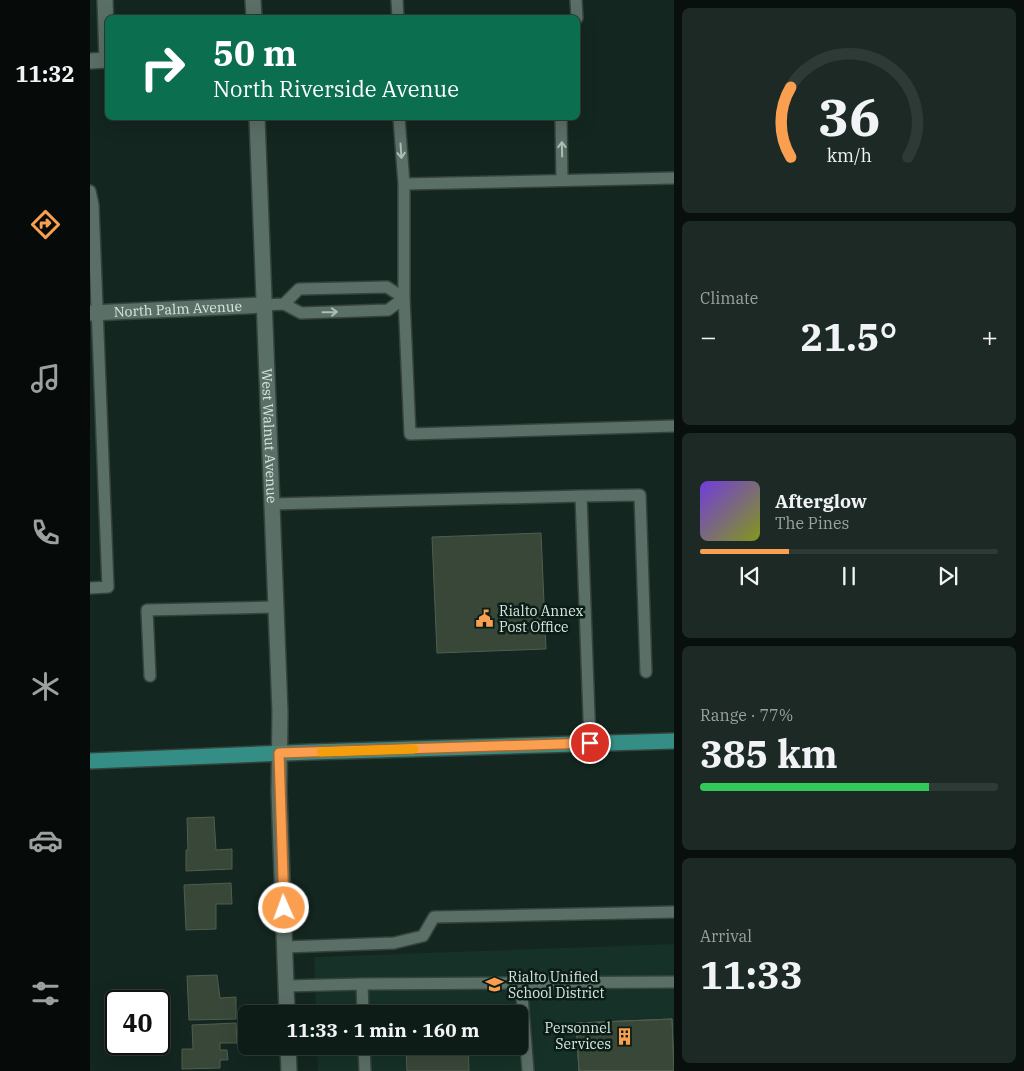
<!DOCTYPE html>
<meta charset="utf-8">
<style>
:root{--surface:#0e1c17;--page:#1c2924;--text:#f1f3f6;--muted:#9ba1a1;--line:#2e3a36;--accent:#fa9f4f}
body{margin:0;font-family:"IBM Plex Serif",serif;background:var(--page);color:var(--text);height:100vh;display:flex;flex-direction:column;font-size:19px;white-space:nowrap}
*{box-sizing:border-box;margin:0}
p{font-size:16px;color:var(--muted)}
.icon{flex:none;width:28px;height:28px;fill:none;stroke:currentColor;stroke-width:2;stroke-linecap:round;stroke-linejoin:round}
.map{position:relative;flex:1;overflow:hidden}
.panel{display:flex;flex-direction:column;gap:8px;padding:8px;background:#080f0d;width:350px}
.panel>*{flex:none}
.banner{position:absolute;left:15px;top:15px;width:475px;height:105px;border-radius:8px;box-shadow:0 5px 20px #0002,0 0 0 1px var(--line);background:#0b6e4f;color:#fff;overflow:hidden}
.speed{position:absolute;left:15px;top:990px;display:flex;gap:10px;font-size:25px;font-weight:700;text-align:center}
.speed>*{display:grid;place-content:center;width:65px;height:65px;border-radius:50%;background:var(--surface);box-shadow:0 5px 20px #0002,0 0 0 1px var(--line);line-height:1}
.speed .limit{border:2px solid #111;border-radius:8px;background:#fff;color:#111}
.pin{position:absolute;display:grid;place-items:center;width:42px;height:42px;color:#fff;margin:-21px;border:2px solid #fff;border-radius:50%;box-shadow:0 1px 5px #0007}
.me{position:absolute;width:55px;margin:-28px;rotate:358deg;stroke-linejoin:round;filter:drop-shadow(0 0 4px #0008)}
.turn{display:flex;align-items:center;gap:18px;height:105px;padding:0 25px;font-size:22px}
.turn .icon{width:65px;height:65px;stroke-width:2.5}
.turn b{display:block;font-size:35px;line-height:42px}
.big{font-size:38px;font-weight:700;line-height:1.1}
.panel .tile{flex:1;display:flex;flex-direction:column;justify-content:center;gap:8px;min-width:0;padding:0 18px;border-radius:8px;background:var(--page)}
.panel .dial{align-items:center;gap:0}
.dial svg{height:130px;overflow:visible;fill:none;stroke:var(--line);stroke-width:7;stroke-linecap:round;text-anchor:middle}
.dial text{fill:var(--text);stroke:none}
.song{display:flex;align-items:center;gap:15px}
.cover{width:60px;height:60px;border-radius:8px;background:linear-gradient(135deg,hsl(260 70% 55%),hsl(70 70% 35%))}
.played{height:5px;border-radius:2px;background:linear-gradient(90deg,var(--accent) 30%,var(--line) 30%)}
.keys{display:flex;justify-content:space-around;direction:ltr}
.heat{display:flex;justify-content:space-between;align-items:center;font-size:28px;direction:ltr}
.charge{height:8px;border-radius:4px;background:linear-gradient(90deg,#34c759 77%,var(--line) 0)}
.trip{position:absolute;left:148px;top:1005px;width:290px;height:50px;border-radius:8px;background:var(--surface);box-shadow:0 5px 20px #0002,0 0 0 1px var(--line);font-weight:700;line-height:50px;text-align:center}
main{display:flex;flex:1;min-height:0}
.tab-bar{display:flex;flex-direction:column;width:90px;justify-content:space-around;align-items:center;background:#060b09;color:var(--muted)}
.tab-bar .icon{width:35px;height:35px}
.tab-bar .on{color:var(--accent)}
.tab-bar b{font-size:22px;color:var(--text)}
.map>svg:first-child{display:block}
.built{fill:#163127}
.building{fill:#394739;stroke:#4f5e4f}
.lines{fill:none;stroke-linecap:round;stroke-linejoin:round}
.service-casing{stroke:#35433d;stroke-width:14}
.minor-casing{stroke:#35433d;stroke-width:18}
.tertiary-casing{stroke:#35433d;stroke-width:18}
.primary-casing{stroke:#35433d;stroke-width:18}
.service{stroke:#5a6f66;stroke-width:11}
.minor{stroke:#5a6f66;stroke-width:15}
.tertiary{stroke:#5a6f66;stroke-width:15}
.primary{stroke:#358e85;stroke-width:15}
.oneway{stroke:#adbcb5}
.route-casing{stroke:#a26733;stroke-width:12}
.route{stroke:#fa9f4f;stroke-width:9}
.slow{stroke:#f59e0b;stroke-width:9}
.labels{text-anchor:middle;stroke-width:5;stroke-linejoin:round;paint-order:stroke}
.street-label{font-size:14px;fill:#dae6e0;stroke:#0a1d16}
.poi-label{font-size:14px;fill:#dae6e0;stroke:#0a1d16;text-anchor:start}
</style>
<main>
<nav class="tab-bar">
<b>11:32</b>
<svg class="icon on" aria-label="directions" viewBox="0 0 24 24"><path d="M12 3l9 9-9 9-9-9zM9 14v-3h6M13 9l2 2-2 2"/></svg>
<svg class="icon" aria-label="music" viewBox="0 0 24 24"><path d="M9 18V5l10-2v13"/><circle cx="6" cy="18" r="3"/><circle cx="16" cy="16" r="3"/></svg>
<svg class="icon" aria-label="phone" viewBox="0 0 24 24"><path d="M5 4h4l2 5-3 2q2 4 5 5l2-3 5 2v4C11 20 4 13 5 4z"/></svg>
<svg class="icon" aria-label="climate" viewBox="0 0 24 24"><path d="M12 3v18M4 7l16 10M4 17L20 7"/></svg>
<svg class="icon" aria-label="car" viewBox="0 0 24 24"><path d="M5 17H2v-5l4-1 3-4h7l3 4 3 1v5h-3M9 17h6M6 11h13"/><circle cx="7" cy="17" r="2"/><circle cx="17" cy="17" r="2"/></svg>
<svg class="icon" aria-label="filters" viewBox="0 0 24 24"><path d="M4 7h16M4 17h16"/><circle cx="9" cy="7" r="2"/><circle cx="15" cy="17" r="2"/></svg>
</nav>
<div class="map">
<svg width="584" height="1071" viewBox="0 0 584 1071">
<rect width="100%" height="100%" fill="#13261f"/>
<path class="built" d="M 584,944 L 584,1071 L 228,1071 L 227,1046 L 429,1046 L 429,1014 L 226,1014 L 224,957 Z"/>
<path class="building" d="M 451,533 L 456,649 L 347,653 L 342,537 Z
M 124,817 L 126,850 L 142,849 L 142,869 L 96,871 L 96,850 L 98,850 L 97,818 Z
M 141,883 L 142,904 L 126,904 L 126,929 L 96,930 L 94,885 Z
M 127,975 L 130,998 L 146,997 L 146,1019 L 99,1020 L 97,976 Z
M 582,1019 L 584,1071 L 489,1071 L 486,1023 Z
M 582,1019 L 584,1071 L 489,1071 L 486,1023 Z
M 146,1023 L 147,1043 L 130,1043 L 130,1050 L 137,1050 L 138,1060 L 130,1060 L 130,1068 L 92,1069 L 92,1049 L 103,1049 L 102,1025 Z
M 378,1046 L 379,1071 L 317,1071 L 316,1048 Z"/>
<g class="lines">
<defs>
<path id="service" d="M 307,0 L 308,18
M 486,0 L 487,18
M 309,118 L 314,184
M 471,118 L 472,180
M 584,178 L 314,184 L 314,298 L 320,434 L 584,426
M 0,191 L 3,205 L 18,587 L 0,588
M 174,305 L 194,304 L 211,313 L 298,310 L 314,298 L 297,287 L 209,289 L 194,304
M 491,496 L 550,495 L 556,672
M 182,504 L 491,496 L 500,743
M 60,676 L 57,610 L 185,607
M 195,947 L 304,943 L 333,936 L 344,917 L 584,912
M 431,983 L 438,1071
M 272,984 L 584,982
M 196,986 L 272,984 L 273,1014
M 274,1046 L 275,1071"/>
<g id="minor">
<path d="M 15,0 L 17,60"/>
<path d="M 0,61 L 18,60"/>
<path id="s1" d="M 0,313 L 174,305"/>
</g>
<g id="tertiary">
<path d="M 163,0 L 164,18"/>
<path id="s2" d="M 167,118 L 190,712 L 189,792 L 197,1014"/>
<path d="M 198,1046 L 199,1071"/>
</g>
<path id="primary" d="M 0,761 L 221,752 L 584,741"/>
</defs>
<use href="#service" class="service-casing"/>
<use href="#minor" class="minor-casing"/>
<use href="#tertiary" class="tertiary-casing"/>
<use href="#primary" class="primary-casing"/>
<use href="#service" class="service"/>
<use href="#minor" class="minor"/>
<use href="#tertiary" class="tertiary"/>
<use href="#primary" class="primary"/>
</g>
<defs><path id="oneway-shaft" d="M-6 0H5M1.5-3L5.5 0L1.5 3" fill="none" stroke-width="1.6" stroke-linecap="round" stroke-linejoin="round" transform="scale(1.25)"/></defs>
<g class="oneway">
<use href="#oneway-shaft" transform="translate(472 149) rotate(-91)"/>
<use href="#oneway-shaft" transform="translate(311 151) rotate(86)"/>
<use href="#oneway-shaft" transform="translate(240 312) rotate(-1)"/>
</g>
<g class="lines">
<defs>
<path id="route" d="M 194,908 L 189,753 L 500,743"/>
</defs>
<use href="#route" class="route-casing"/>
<use href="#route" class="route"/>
<path class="slow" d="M 231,752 L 324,749"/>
</g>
<defs>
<symbol id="civic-bare" viewBox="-9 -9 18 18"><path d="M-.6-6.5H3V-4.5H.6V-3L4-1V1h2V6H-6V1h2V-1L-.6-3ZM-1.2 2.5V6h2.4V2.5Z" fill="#fa9f4f" stroke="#0a1d16" stroke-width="2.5" paint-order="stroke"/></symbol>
<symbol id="school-bare" viewBox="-9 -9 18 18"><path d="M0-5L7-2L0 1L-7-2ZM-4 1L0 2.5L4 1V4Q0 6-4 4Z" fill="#fa9f4f" stroke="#0a1d16" stroke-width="2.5" paint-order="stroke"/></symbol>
<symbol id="building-bare" viewBox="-9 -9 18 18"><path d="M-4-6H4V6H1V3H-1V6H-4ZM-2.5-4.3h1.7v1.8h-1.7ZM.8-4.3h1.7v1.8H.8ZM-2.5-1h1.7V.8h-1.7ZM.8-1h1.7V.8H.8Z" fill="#fa9f4f" stroke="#0a1d16" stroke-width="2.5" paint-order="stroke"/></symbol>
</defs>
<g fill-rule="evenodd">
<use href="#civic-bare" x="382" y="606" width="25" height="25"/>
<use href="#school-bare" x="392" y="972" width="25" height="25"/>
<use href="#building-bare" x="522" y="1024" width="25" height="25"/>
</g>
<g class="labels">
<g class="street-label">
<text dy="5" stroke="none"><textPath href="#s1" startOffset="88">North Palm Avenue</textPath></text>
<text dy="5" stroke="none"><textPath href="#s2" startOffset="318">West Walnut Avenue</textPath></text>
</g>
<g class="poi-label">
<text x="409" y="616">Rialto Annex<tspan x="409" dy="16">Post Office</tspan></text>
<text x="418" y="982">Rialto Unified<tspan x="418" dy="16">School District</tspan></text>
<text x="521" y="1033" text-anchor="end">Personnel<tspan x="521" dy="16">Services</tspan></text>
</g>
</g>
</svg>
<div class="speed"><div class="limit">40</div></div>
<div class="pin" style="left:500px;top:743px;background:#d93025"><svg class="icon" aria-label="arrive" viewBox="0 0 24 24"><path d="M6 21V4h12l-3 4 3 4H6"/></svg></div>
<svg class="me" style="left:194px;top:908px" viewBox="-20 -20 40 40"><circle r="17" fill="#fa9f4f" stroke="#fff" stroke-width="3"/><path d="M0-11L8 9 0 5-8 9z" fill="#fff"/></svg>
<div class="trip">11:33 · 1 min · 160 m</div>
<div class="banner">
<div class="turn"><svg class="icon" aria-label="right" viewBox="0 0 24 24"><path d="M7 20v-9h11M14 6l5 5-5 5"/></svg><div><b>50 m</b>North Riverside Avenue</div></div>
</div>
</div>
<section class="panel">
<div class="tile dial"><svg viewBox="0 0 100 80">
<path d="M14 69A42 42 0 1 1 86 69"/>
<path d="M14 69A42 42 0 0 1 14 26" stroke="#fa9f4f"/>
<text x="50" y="56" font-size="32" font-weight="700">36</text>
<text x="50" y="72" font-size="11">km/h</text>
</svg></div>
<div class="tile"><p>Climate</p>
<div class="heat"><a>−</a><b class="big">21.5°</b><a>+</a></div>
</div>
<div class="tile">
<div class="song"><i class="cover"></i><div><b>Afterglow</b><p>The Pines</p></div></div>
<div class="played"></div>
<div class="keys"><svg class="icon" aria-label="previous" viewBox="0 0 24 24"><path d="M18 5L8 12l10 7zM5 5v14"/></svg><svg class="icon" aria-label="pause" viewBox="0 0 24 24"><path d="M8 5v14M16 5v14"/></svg><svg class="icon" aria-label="next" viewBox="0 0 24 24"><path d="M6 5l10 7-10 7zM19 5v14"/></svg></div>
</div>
<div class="tile"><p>Range · 77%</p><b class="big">385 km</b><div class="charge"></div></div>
<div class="tile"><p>Arrival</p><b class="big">11:33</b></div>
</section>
</main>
